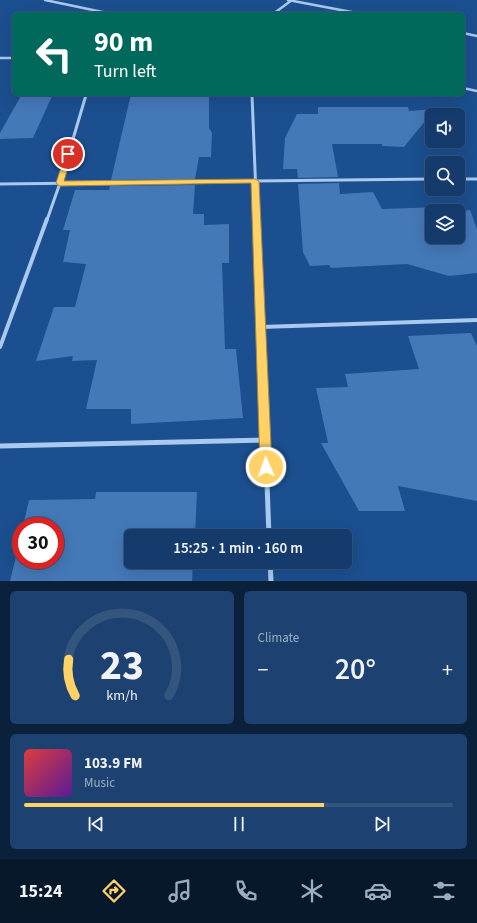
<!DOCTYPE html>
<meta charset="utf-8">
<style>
:root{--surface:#143b6b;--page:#1d4271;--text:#f1f3f6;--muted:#9dadc1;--line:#33557e;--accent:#ffd166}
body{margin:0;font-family:"Source Sans 3",sans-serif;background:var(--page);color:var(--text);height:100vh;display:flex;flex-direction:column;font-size:15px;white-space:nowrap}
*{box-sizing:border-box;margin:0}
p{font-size:13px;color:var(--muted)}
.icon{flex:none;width:22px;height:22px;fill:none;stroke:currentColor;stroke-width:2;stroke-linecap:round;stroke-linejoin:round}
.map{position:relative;height:581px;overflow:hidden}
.drawer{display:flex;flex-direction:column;gap:10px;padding:10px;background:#0b203b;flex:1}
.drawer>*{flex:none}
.top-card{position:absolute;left:12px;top:12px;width:453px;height:84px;border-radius:6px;box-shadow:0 4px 16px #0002,0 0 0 1px var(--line);background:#00695c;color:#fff;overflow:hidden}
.fabs{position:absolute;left:425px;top:108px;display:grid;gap:8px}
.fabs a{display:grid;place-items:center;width:40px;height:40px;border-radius:6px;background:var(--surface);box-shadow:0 4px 16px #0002,0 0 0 1px var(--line);font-size:20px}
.speed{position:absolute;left:12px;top:517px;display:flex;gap:8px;font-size:20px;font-weight:700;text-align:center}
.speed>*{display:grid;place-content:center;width:52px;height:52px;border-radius:50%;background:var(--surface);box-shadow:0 4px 16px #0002,0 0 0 1px var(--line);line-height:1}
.speed .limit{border:6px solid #d22;background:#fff;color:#111}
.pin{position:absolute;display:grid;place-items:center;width:34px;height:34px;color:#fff;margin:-17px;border:2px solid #fff;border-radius:50%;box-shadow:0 1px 4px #0007}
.me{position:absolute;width:44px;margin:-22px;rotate:358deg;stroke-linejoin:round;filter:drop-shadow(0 0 3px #0008)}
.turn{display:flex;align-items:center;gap:14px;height:84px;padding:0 16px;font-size:18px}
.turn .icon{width:52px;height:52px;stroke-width:2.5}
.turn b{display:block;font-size:28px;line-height:34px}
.big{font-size:30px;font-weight:600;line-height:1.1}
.drawer .tile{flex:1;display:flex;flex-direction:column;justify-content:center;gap:6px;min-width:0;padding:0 14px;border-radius:6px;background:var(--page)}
.drawer .dial{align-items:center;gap:0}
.dial svg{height:104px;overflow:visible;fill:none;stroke:var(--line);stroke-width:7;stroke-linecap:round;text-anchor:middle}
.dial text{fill:var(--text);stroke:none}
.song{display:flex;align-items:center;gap:12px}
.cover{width:48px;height:48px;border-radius:6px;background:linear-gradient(135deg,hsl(0 70% 55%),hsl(270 70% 35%))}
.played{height:4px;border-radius:2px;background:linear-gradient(90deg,var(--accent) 70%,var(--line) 70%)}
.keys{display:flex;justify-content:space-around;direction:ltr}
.heat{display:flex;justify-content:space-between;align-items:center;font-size:22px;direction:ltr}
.drawer .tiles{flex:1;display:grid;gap:10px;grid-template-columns:1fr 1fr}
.tile:last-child{grid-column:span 2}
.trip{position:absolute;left:124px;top:529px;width:228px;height:40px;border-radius:6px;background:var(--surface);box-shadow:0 4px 16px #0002,0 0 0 1px var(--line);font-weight:600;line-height:40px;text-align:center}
.tab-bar{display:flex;height:64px;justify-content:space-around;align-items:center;background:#08182b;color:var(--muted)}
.tab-bar .icon{width:28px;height:28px}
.tab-bar .on{color:var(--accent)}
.tab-bar b{font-size:18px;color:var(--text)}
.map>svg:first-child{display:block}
.building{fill:#4478b7}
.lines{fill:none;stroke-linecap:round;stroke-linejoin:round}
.street-far3{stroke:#a9c9ee;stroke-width:2.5}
.street-far2{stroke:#a9c9ee;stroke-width:3}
.street-far1{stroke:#a9c9ee;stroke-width:4}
.street{stroke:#a9c9ee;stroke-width:5}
.route{fill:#ffd166;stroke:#a68842}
</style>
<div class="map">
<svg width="477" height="581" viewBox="0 0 477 581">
<rect width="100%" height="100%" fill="#1b4f8f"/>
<path class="building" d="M 22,94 L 53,94 L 33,138 L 0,139 L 0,133 Z
M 131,94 L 209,94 L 209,128 L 212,133 L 211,157 L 199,157 L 195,179 L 111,180 Z
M 318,107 L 408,107 L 409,111 L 435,109 L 404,147 L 382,146 L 382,144 L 332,144 L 338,177 L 298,178 L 297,169 L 283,169 L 285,138 L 297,114 L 318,114 Z
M 339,183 L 340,194 L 373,192 L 382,209 L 440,207 L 442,211 L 432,211 L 432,237 L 458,237 L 458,212 L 470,210 L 477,229 L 477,273 L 449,276 L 407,264 L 331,268 L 329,265 L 310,266 L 303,252 L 298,184 Z
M 195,185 L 193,214 L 204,214 L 204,225 L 229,224 L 229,263 L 222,263 L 225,349 L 236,349 L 243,418 L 131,424 L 131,409 L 86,409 L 97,360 L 72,361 L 73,356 L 36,361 L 54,307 L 75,307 L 86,264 L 63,262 L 70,230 L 63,230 L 75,190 L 109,190 L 110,186 Z
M 471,333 L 477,346 L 477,501 L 398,486 L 405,511 L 359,511 L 321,443 L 328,443 L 316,388 L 348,387 L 345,374 L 419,369 L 408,336 Z
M 96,492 L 197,492 L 195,536 L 131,536 L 131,562 L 193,562 L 192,581 L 10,581 L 21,536 L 21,560 L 55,560 L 55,526 L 23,526 L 29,500 L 95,499 Z"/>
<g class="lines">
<path class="street-far3" d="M 45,0 L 112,14
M 288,0 L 362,14
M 273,14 L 292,0
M 463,33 L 477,36
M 0,58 L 14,58
M 463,88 L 477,91
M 252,94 L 252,96
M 85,96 L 86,94"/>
<path class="street-far2" d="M 252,95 L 257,220
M 458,179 L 477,179
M 0,184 L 432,179
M 47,220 L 60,183 L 86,95"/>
<path class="street-far1" d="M 257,219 L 263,378
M 261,327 L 477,320
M 0,347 L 47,219"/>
<path class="street" d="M 263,377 L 269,536
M 0,446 L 265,440
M 270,562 L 271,581"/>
</g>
<path class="route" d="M 66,152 L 72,154 L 64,181 L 255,179 L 259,181 L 272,467 L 270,471 L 266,472 L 262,471 L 260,467 L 251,183 L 60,186 L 56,183 Z"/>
</svg>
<div class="fabs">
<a><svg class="icon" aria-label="sound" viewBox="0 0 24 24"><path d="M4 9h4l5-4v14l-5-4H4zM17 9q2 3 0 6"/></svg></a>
<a><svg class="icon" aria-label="search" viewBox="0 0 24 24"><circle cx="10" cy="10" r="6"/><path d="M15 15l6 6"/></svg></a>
<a><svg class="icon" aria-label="layers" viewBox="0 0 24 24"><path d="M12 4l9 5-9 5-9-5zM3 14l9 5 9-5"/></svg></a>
</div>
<div class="speed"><div class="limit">30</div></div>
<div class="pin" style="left:68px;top:154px;background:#d93025"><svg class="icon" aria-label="arrive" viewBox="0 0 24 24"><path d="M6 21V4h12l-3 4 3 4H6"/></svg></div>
<svg class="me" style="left:266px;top:467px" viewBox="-20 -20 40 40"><circle r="17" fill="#ffd166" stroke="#fff" stroke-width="3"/><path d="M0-11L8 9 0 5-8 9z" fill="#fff"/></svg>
<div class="trip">15:25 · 1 min · 160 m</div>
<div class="top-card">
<div class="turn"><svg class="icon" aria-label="left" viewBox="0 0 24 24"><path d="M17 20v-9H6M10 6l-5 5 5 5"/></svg><div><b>90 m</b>Turn left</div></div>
</div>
</div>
<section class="drawer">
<div class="tiles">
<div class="tile dial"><svg viewBox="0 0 100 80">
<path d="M14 69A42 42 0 1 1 86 69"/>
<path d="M14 69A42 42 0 0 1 9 41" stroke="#ffd166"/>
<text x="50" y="56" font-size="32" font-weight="700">23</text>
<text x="50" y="72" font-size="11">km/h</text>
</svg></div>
<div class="tile"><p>Climate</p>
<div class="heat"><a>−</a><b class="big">20°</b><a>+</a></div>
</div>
<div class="tile">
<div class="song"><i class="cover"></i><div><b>103.9 FM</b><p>Music</p></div></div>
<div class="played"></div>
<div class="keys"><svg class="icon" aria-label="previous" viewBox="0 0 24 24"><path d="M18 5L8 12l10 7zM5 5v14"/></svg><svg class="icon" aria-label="pause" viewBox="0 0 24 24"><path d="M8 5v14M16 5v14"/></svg><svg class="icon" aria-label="next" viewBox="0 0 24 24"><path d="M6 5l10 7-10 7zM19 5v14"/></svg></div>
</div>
</div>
</section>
<nav class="tab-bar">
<b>15:24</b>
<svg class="icon on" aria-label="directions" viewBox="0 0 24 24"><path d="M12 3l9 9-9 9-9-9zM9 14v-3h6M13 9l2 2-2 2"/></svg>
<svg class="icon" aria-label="music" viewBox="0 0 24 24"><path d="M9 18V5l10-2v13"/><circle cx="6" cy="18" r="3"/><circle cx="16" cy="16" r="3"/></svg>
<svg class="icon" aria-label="phone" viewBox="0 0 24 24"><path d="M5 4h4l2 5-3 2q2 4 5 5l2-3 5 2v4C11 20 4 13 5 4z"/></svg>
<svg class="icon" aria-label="climate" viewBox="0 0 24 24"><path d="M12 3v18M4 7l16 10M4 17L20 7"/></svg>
<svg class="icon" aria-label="car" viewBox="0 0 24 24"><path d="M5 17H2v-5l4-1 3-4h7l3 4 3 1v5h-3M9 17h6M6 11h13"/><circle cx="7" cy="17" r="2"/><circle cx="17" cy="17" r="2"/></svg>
<svg class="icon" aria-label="filters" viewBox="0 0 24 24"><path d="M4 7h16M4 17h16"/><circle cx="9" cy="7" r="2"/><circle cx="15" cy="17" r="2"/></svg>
</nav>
